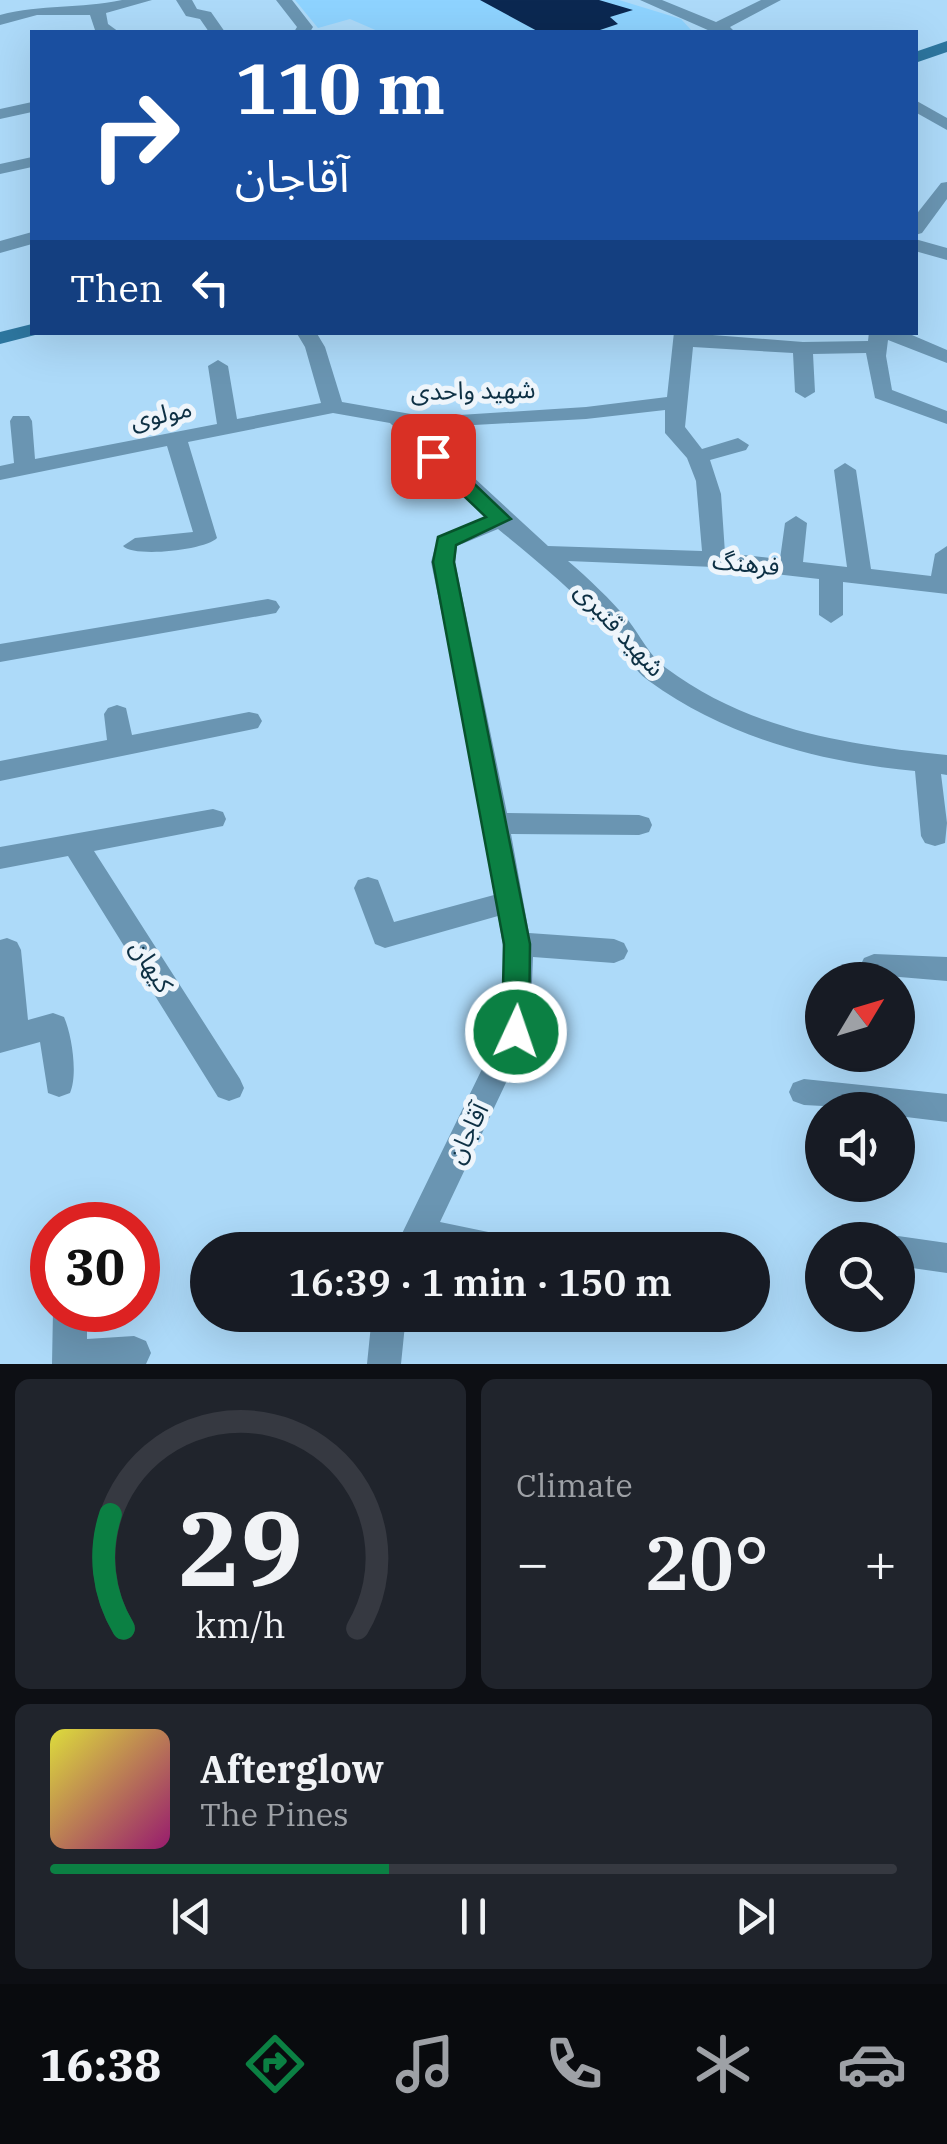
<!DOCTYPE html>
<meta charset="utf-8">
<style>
:root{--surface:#171b24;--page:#20242c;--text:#f1f3f6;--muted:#9ea1a6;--line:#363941;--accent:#0b8043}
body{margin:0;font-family:"IBM Plex Serif","Noto Sans Arabic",serif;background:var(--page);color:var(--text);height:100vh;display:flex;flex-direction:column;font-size:38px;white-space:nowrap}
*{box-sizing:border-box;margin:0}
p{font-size:32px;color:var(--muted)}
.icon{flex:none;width:55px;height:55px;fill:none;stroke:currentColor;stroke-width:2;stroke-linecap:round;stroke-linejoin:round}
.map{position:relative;height:1364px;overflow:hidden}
.drawer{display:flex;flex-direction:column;gap:15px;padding:15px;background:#0d0f14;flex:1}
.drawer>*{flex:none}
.banner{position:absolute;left:30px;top:30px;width:888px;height:305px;border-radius:0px;box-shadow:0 10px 40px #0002;background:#1a4fa0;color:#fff;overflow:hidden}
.needle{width:65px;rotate:52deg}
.buttons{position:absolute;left:805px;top:962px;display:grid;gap:20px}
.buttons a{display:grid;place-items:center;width:110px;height:110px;border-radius:50%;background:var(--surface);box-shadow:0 10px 40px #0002;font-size:50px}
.speed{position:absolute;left:30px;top:1202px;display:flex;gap:20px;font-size:50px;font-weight:700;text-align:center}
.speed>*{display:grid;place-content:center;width:130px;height:130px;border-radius:50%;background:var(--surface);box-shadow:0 10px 40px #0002;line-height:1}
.speed .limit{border:15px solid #d22;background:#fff;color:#111}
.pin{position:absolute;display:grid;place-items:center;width:85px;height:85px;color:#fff;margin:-42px;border-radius:20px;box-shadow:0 5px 15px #0006}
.me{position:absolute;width:110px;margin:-55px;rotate:3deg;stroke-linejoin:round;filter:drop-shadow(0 0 8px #0008)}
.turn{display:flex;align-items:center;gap:35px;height:210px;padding:0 40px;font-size:45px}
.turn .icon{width:130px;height:130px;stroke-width:2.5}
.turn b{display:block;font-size:70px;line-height:85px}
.then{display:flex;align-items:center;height:95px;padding:0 40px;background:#0003;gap:20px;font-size:38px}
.big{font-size:75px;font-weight:600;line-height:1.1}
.drawer .tile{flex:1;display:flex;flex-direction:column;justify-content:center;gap:15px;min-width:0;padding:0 35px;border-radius:15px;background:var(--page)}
.drawer .dial{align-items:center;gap:0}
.dial svg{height:260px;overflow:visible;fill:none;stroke:var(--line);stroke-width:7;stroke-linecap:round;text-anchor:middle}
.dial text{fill:var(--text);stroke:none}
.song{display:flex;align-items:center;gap:30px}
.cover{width:120px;height:120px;border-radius:15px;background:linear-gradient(135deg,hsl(60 70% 55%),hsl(320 70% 35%))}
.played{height:10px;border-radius:5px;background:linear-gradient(90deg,var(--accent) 40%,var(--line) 40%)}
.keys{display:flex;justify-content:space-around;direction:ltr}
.heat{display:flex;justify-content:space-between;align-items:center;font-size:55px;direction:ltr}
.drawer .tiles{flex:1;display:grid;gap:15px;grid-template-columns:1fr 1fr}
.tile:last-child{grid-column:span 2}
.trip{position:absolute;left:190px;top:1232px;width:580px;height:100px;border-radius:50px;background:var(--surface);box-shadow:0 10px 40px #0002;font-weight:600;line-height:100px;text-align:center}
.dock{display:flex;height:160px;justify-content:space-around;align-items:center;background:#090b0e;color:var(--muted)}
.dock .icon{width:70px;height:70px}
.dock .selected{color:var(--accent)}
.dock b{font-size:45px;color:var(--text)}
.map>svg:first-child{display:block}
.built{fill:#8ed3ff}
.building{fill:#0b2851}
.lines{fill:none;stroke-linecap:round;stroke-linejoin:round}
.minor{fill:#6a95b2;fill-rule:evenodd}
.tertiary{fill:#6a95b2;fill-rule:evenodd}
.secondary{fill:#2d769f;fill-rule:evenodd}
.route{fill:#0b8043;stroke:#07532c;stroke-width:2.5}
.labels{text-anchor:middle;stroke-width:10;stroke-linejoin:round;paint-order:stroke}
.street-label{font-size:25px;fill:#0d3044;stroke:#eef5fb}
</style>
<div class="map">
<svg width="947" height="1364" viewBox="0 0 947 1364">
<rect width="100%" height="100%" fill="#addaf9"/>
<path class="built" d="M 295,0 L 619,0 L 681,19 L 692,31 L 380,32 L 350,19 L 318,28 Z"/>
<path class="building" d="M 480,0 L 599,0 L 633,10 L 610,17 L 618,24 L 594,32 L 539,32 Z"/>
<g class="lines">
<path class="minor" d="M 122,0 L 152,0 L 106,13 L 108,24 L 119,32 L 95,30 L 90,15 L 37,15 L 0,25 L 0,15 C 42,4 80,9 122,0 Z
M 176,0 L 192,0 L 197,9 L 211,12 L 225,32 L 209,32 L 200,19 L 186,16 Z
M 276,0 L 292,0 L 313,27 L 310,32 L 294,32 L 297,27 Z
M 640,0 L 662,0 L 716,22 L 761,0 L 781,0 L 730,27 L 735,32 L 710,31 Z
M 32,102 L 32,112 L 0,119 L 0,109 Z
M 32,157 L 32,167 L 0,174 L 0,164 Z
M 947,182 L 947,199 L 922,233 L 915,235 L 915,216 L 941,183 Z
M 32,232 L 32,244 L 0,253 L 0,241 Z
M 915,239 L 947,248 L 947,260 L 915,251 Z
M 296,332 L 316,332 L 325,347 L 342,402 L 428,417 L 586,407 L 667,397 L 674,332 L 803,342 L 868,341 L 869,332 L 905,332 L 947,350 L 947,363 L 888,340 L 886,356 L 892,390 L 947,411 L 947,424 L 875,398 L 866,353 L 813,354 L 815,392 L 805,398 L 795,392 L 793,353 L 693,347 L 685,427 L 702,449 L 738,438 L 749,445 L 746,450 L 710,460 L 721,494 L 725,553 L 780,559 L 785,523 L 796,516 L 807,523 L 803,562 L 847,567 L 834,470 L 845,463 L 856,470 L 871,569 L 931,576 L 935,554 L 947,546 L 947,594 L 843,582 L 843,615 L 831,623 L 819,615 L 819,579 L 714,567 L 568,561 C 589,579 610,599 628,620 C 640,635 650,657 666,668 C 749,730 847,745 947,755 L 947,775 L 941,774 L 947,823 L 945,843 L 935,846 L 925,843 L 921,836 L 915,771 C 820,762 728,738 649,681 C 631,669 621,643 606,627 C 573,590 536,560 498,529 L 457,546 L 455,562 L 507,813 L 639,815 L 649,818 L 652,825 L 649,832 L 639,835 L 511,834 L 529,933 L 614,939 L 624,943 L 628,951 L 624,959 L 614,963 L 533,957 L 530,1032 L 440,1222 L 522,1239 L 526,1250 L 394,1250 L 500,1032 L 505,958 L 498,916 L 385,948 L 375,944 L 354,888 L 358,880 L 368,877 L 378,880 L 394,922 L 494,895 L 469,745 L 431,562 L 438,537 L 486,517 L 390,423 L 333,413 L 188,442 L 217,538 C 206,550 134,558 123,546 L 135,538 L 193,532 L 167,446 L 0,480 L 0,466 L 14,463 L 10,421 L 13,416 L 29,416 L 32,421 L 35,459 L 217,424 L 208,366 L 218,360 L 228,366 L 237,419 L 321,403 L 305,347 ZM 665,410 L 665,433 L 687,458 L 696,481 L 702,551 L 548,546 L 420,428 L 586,419 Z
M 268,599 L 276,601 L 280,607 L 276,613 L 0,662 L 0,644 Z
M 117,705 L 126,708 L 132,735 L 249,712 L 258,714 L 262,721 L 258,728 L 249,730 L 0,781 L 0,761 L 107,740 L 104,714 L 108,708 Z
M 213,809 L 223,812 L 226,819 L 223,826 L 94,851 L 240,1079 L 244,1088 L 240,1097 L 229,1101 L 218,1097 L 68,856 L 0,869 L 0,847 Z
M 7,938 L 17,942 L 21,950 L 28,1020 L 53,1013 L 64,1017 C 72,1035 78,1075 70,1093 L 59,1097 L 48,1093 L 40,1042 L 0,1053 L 0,940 Z
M 874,954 L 947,957 L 947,981 L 864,974 L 860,966 L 864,958 Z
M 804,1079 L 947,1094 L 947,1122 L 898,1116 L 898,1110 L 804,1105 L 793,1101 L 789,1092 L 793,1083 Z
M 898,1236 L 947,1243 L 947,1273 L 898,1266 L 898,1240 L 887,1240 Z
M 53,1310 L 87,1310 L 87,1339 L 134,1336 L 146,1341 L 151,1353 L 146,1364 L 52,1364 Z
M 372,1315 L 406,1315 L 401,1364 L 367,1364 Z"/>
<path class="tertiary" d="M 915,100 L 947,118 L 947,130 L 915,112 Z"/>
<path class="secondary" d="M 947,41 L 947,52 L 915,63 L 915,52 Z
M 32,324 L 32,332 L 39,334 L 0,344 L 0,332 Z"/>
</g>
<path class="route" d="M 433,449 L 440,451 L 511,519 L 456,545 L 454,562 L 530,944 L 529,1032 L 525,1040 L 516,1044 L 506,1040 L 502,1032 L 504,944 L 433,562 L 438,537 L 486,517 L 426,460 L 423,456 Z"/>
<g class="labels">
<g class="street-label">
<text transform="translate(473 390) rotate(-1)" y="9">شهید واحدی</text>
<text transform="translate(161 414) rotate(-12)" y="9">مولوی</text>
<text transform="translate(746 563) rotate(6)" y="9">فرهنگ</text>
<text transform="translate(620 629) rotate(47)" y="9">شهید قنبری</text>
<text transform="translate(152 966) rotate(58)" y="9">کیهان</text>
<text transform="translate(467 1133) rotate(-64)" y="9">آقاجان</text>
</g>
</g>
</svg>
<div class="buttons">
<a><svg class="needle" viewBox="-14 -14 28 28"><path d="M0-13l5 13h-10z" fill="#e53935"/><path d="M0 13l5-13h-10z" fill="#9ea1a6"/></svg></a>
<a><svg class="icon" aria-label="sound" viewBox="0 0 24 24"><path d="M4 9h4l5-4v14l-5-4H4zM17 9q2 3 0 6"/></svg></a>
<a><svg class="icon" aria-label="search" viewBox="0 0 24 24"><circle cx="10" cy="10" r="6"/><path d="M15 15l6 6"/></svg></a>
</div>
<div class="speed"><div class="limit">30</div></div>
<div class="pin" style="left:433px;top:456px;background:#d93025"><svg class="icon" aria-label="arrive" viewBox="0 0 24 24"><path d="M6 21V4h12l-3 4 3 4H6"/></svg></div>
<svg class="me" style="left:516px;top:1032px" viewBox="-20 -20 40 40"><circle r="17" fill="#0b8043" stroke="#fff" stroke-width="3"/><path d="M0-11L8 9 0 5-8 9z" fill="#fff"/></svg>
<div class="trip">16:39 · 1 min · 150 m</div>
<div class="banner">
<div class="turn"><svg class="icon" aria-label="right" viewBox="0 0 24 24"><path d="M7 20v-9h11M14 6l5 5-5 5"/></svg><div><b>110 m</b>آقاجان</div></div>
<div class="then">Then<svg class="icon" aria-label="left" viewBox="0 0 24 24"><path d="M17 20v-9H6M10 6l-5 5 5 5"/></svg></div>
</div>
</div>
<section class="drawer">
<div class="tiles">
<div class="tile dial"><svg viewBox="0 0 100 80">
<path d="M14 69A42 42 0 1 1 86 69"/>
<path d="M14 69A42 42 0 0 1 10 34" stroke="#0b8043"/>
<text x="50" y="56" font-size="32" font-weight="700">29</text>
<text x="50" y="72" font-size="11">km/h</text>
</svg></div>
<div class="tile"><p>Climate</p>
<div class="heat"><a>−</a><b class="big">20°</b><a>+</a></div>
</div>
<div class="tile">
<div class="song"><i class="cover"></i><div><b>Afterglow</b><p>The Pines</p></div></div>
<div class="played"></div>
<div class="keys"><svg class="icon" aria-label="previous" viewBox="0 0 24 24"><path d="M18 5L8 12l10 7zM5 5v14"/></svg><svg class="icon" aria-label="pause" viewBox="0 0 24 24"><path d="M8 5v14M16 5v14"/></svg><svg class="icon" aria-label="next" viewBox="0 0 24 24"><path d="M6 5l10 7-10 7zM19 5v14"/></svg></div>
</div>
</div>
</section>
<nav class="dock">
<b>16:38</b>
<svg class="icon selected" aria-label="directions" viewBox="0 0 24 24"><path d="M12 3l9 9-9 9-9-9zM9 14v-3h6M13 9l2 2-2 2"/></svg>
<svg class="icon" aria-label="music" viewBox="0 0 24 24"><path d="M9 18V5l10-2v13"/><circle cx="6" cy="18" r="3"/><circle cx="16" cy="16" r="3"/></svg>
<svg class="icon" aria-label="phone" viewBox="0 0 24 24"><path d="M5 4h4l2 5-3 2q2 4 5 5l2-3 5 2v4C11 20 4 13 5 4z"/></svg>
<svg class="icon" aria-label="climate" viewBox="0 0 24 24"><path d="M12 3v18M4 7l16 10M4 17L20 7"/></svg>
<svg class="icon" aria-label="car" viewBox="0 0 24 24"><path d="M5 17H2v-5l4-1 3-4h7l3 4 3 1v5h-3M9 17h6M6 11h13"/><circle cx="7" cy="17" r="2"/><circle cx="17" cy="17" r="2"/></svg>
</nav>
